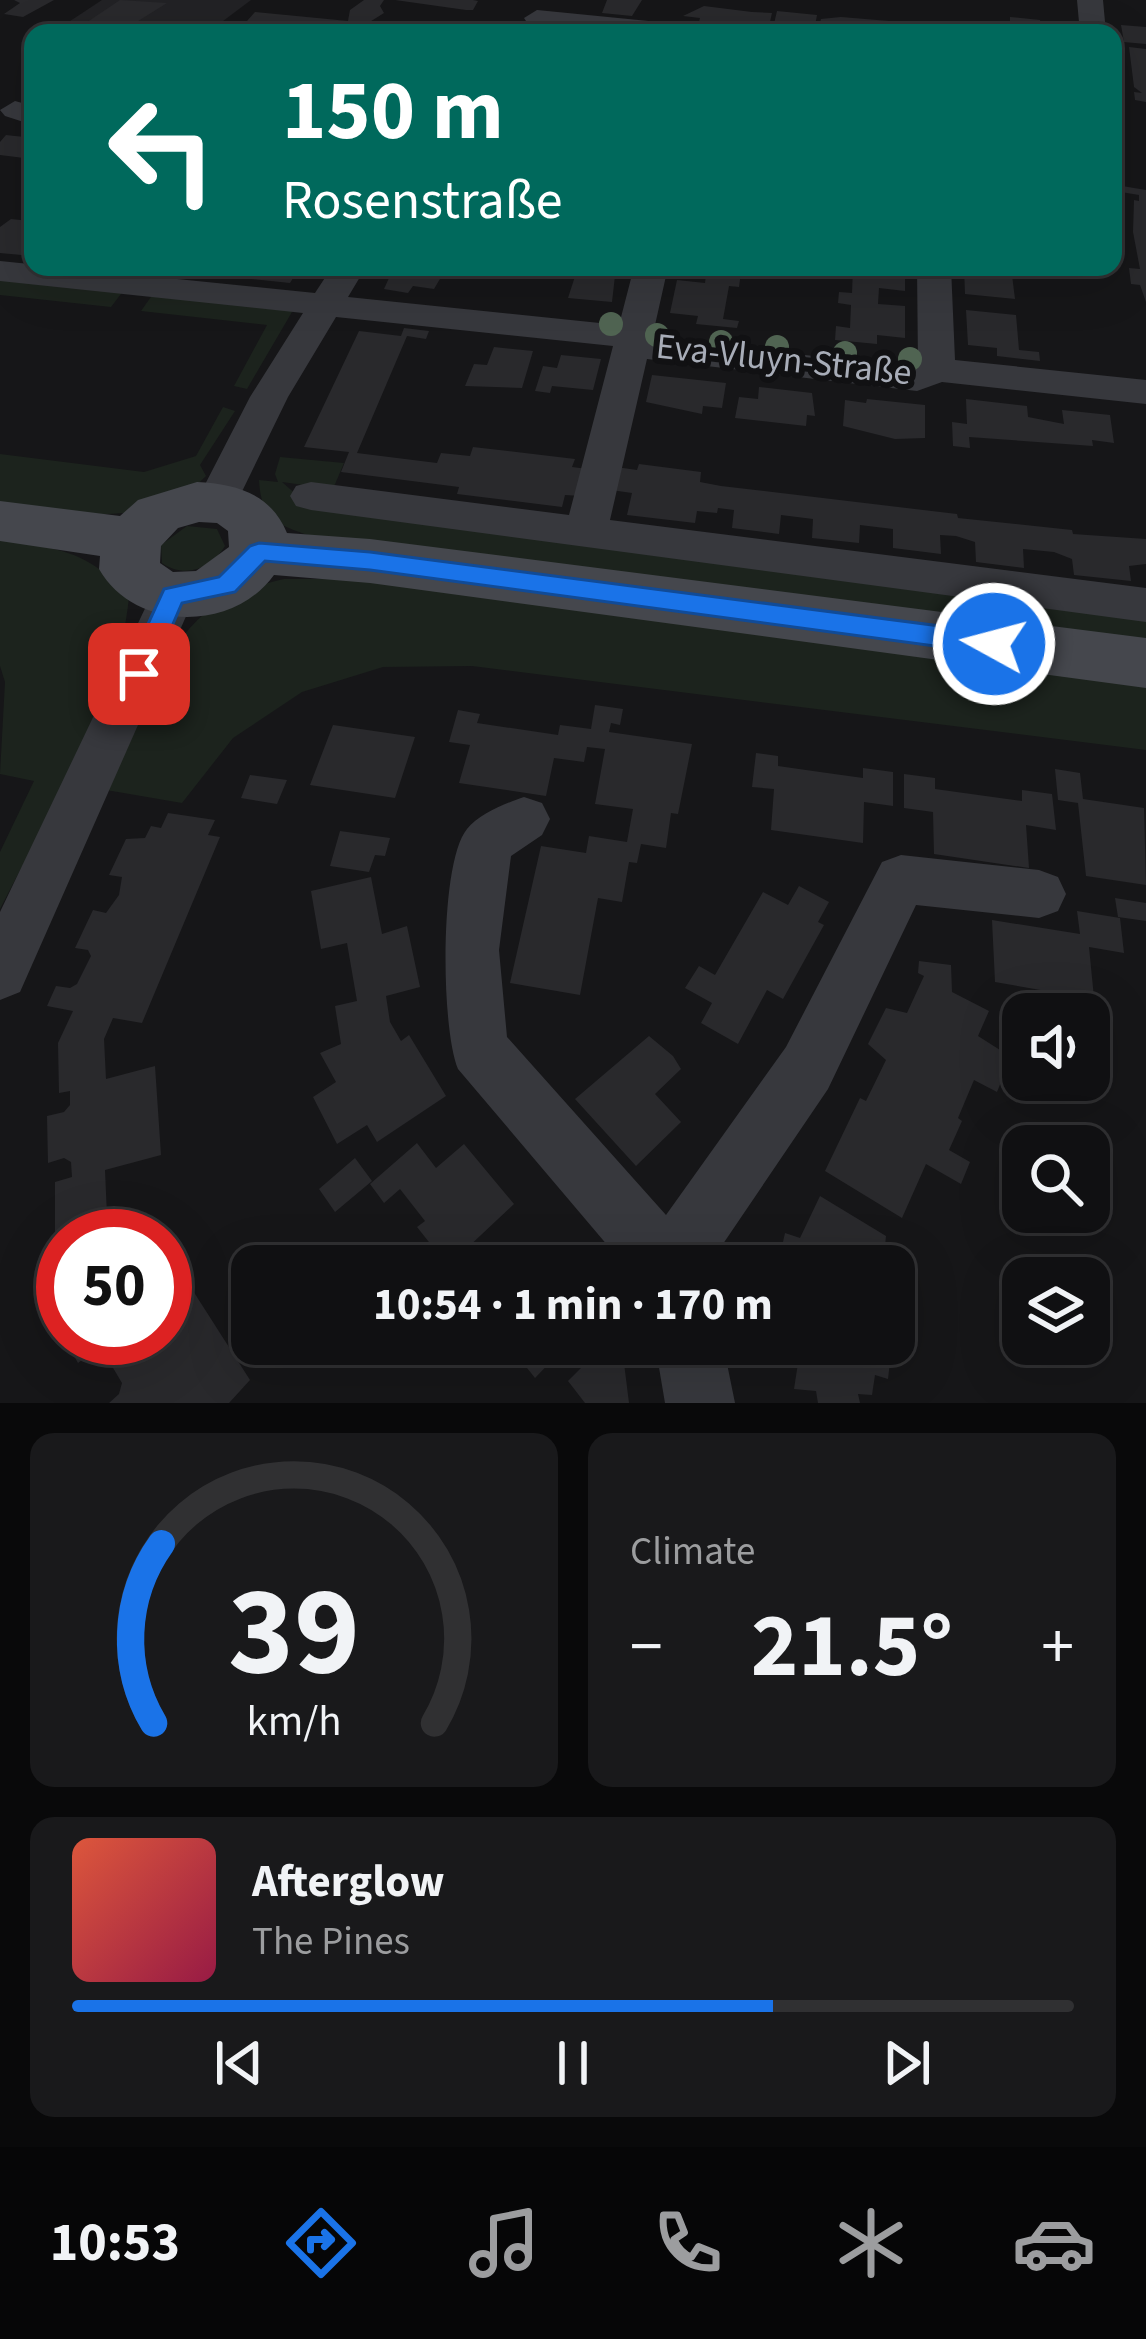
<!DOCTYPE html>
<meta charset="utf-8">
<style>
:root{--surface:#101012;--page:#19191b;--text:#f1f3f6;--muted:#9c9d9f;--line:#303032;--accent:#1a73e8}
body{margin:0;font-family:"Source Sans 3",sans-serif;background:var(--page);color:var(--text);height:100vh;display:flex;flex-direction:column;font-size:45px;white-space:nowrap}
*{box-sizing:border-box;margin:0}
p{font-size:39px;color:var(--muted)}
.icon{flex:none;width:66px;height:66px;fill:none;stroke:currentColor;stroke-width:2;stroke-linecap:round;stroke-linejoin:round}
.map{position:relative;height:1403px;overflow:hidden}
.panel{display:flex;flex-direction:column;gap:30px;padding:30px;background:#09090a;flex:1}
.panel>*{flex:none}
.top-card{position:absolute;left:24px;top:24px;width:1098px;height:252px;border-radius:24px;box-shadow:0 12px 48px #0002,0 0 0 3px var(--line);background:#00695c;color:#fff;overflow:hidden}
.tools{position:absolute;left:1002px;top:993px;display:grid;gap:24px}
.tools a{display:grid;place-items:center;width:108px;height:108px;border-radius:24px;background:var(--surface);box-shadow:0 12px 48px #0002,0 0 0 3px var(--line);font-size:60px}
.speed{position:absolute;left:36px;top:1209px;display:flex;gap:24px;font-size:60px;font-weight:700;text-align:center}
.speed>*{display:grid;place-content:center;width:156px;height:156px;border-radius:50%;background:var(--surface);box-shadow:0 12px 48px #0002,0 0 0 3px var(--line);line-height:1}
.speed .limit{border:18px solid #d22;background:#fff;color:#111}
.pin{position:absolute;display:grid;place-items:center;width:102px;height:102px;color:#fff;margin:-51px;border-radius:24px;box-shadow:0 6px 18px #0006}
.me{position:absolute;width:132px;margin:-66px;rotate:277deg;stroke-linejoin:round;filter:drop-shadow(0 0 9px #0008)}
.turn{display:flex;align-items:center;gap:42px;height:252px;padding:0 60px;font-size:54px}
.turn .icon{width:156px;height:156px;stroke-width:2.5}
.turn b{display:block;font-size:84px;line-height:102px}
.big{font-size:90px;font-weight:700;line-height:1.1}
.panel .card{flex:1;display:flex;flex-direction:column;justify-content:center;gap:18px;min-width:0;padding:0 42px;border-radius:24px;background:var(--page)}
.panel .dial{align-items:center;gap:0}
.dial svg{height:312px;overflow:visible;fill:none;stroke:var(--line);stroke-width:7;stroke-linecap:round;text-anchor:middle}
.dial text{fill:var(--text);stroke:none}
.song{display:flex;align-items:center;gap:36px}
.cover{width:144px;height:144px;border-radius:18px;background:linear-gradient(135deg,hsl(10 70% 55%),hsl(340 70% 35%))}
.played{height:12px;border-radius:6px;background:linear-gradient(90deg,var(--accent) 70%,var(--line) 70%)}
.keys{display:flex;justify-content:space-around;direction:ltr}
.heat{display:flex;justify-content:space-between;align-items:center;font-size:66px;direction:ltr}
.panel .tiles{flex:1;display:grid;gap:30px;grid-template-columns:1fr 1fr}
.card:last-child{grid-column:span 2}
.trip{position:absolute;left:231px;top:1245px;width:684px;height:120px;border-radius:24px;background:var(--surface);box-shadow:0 12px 48px #0002,0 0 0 3px var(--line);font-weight:700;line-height:120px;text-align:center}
.tabs{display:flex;height:192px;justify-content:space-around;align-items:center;background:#060607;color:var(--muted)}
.tabs .icon{width:84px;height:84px}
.tabs .current{color:var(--accent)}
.tabs b{font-size:54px;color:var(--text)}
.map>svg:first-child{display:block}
.built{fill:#222225}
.green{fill:#1c231d}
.building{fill:#29292c}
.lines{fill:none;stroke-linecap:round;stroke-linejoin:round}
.minor{fill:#37383d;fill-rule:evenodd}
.secondary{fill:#45474d;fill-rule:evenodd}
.tree{fill:#506452}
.route{fill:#1a73e8;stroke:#114b97;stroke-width:3}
.labels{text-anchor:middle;stroke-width:12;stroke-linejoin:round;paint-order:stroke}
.far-street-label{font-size:36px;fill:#a8adb8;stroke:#111113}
</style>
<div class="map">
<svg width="1146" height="1403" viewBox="0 0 1146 1403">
<rect width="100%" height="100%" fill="#161618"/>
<path class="built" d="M 102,0 L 251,0 L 207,33 L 52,33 Z"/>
<path class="green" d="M 0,277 L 124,290 L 111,307 L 0,295 Z
M 153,294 L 288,308 L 292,312 L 247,389 L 234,386 L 267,325 L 141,311 Z
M 223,407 L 235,411 L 200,465 L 206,476 C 153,531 67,513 0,503 L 0,454 L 144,472 L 196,456 Z
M 280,457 L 344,463 L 333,489 L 282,482 L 298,496 L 1146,618 L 1146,649 L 308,535 C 275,524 261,517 259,480 L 278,482 L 275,474 Z
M 187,526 L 217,529 L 225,546 C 211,569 185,579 162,563 L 161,545 Z
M 0,538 C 60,551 86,548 129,597 C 118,709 50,810 0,909 L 0,852 L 34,781 L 0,774 L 5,682 L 0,666 Z
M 284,579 L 343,579 L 1146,675 L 1146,750 L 472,666 L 383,667 L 302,692 L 233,738 L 182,803 L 106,790 C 135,731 159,645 214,606 C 234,591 260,585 284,579 Z"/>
<path class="building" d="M 14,0 L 54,0 L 23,17 L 4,14 L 20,3 Z
M 120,0 L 167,3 L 119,33 L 71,33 Z
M 364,0 L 384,0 L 380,6 L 384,13 L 368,23 L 420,28 L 417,33 L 237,32 L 253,21 L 247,21 L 255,12 L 348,21 L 350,10 Z
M 395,0 L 473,0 L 478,1 L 473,10 L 466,10 Z
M 607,0 L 642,0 L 632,16 L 602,13 Z
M 704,6 L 752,12 L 772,13 L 769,26 L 699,22 L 700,18 L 683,16 Z
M 777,11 L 817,15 L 814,31 L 773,28 Z
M 841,17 L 961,27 L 961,33 L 839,33 L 819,27 L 821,19 Z
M 1010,17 L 1040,20 L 1041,27 L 1061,29 L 1062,33 L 1024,33 L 1024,26 L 1010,25 Z
M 1121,25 L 1146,27 L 1146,44 L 1124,42 Z
M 1129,47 L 1146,49 L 1146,102 L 1135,100 L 1134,92 L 1142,93 L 1134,87 Z
M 6,135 L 33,138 L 33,148 L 24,158 L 0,155 L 0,142 Z
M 1122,186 L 1146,190 L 1146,302 L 1140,285 L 1131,284 L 1129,268 L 1140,269 L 1133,232 L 1134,200 L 1139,201 L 1139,195 L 1121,192 Z
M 11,219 L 30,221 L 24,228 L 33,229 L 33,256 L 0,253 L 0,227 Z
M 239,267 L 320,267 L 313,276 L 295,275 L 290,283 L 233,277 Z
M 394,267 L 447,267 L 434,289 L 413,286 L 408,293 L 384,289 Z
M 578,267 L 616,267 L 612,302 L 568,298 Z
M 707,267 L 741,272 L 739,287 L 729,286 L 723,319 L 739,321 L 737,328 L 696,324 L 698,316 L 670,313 L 677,280 L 705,283 Z
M 853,267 L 905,267 L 905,291 L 879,288 L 878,304 L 905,306 L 905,338 L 877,335 L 877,344 L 835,340 L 836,326 L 850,328 L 851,305 L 838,303 L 839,292 L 852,293 Z
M 964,267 L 1011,267 L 1015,299 L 965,294 Z
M 966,310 L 1016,315 L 1019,350 L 1039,352 L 1040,361 L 997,356 L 997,348 L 968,345 Z
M 404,328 L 429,331 L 426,339 L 407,336 L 357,453 L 437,463 L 441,453 L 470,456 L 473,447 L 575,459 L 572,467 L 588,469 L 581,496 L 565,495 L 562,507 L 457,494 L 459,487 L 341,472 L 349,452 L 304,447 L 359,331 L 401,336 Z
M 494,347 L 533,351 L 522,388 L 465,386 L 474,364 L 487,365 Z
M 561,355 L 601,359 L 593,390 L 552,386 L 550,393 L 535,391 L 543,366 L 557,368 Z
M 652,375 L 726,383 L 722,408 L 703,406 L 702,414 L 646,402 Z
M 759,387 L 812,393 L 815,416 L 807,415 L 806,426 L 735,418 L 739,397 L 758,399 Z
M 867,399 L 925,405 L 925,438 L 895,439 L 843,426 L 845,400 L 866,403 Z
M 966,399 L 1027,406 L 1028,417 L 1064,424 L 1062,410 L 1110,415 L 1114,443 L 1092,440 L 1093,446 L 969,437 L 970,448 L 953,446 L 952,422 L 967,424 Z
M 639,464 L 701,472 L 700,482 L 721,486 L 957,514 L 958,518 L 1072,530 L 1073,534 L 1146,539 L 1146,564 L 1129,566 L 1131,581 L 1074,575 L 1072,559 L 1054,552 L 1023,549 L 1024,568 L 976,562 L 975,542 L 956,536 L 940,535 L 941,554 L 893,548 L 893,529 L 860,525 L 859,543 L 812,538 L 813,519 L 781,515 L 779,534 L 732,528 L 734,510 L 718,508 L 717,513 L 697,511 L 695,523 L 627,515 L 632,493 L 611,490 L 616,467 L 637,470 Z
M 595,705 L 623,709 L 620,725 L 611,723 L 609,732 L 692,744 L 678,814 L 671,813 L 666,848 L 641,844 L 637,863 L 629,862 L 622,902 L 598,898 L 580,995 L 510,983 L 541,846 L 586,853 L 589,836 L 627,842 L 633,809 L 595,804 L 605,749 L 587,747 L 584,762 L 554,758 L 546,796 L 459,783 L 470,745 L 449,742 L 458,710 L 480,714 L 477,723 L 558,735 L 560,725 L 591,729 Z
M 333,725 L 415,737 L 395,798 L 310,785 Z
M 756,753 L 778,756 L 778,766 L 820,772 L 863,778 L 863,768 L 893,772 L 893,806 L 864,802 L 863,843 L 771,830 L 774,789 L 752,787 Z
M 1055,769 L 1080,773 L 1083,799 L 1144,808 L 1146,885 L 1086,876 L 1078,803 L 1058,800 Z
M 904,774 L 935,778 L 935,789 L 1022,801 L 1022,790 L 1052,794 L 1056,830 L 1026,825 L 1029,868 L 934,854 L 933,812 L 904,808 Z
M 250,775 L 287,780 L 277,804 L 241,798 Z
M 168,813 L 215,820 L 208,835 L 220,837 L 142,1023 L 113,1018 L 104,1039 L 106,1079 L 155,1066 L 161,1155 L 105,1170 L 107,1216 L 118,1236 L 63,1236 L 63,1245 L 55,1231 L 55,1182 L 72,1177 L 71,1162 L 64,1158 L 48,1163 L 47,1116 L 64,1112 L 70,1105 L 70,1091 L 59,1093 L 58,1043 L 73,1011 L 47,1006 L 56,986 L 70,988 L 77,984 L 91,956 L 88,950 L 75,948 L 93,910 L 106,913 L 119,895 L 122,877 L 109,875 L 126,839 L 145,838 L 151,826 L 161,828 Z
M 340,831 L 390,838 L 385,856 L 375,855 L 369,872 L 330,866 Z
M 371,877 L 382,934 L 407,926 L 420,987 L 386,996 L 390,1022 L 401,1041 L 409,1035 L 446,1096 L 377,1142 L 367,1125 L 337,1144 L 313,1097 L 336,1082 L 320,1053 L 341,1044 L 335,1006 L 357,1001 L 347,943 L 321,949 L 311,891 Z
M 799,886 L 829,902 L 818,922 L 824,925 L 783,999 L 767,990 L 738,1044 L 701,1023 L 712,1003 L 685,988 L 699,966 L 715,975 L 763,892 L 788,905 Z
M 1115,898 L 1146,903 L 1146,921 L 1118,917 Z
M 1077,911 L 1120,918 L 1124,953 L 1089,947 L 1095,1008 L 1047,1000 L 1046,991 L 995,982 L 992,920 L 1080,934 Z
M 919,961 L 951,965 L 952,992 L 989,1011 L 978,1036 L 1011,1057 L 997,1092 L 974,1080 L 958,1118 L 962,1121 L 949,1150 L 970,1162 L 961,1184 L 926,1164 L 902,1218 L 825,1171 L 860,1098 L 866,1101 L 886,1060 L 868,1044 L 886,1008 L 907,1013 L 924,976 L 918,973 Z
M 649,1036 L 673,1056 L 681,1069 L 655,1094 L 681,1122 L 636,1166 L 575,1099 Z
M 417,1143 L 436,1168 L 464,1144 L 514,1204 L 448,1266 L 417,1227 L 425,1221 L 400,1189 L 384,1203 L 370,1184 Z
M 355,1158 L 372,1181 L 335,1212 L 319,1189 Z
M 820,1196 L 886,1236 L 883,1266 L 754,1266 L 757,1250 L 773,1256 L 781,1251 L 785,1233 L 800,1238 Z
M 146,1216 L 158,1236 L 120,1236 Z
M 545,1243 L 564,1266 L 522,1266 Z
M 165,1247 L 250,1380 L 229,1403 L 109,1403 L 119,1394 L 122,1383 L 103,1351 L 94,1350 L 78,1363 L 64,1338 L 165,1338 Z
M 508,1344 L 568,1344 L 535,1378 Z
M 605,1344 L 624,1363 L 629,1403 L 585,1403 L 568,1381 Z
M 786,1344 L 892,1344 L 888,1379 L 875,1375 L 872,1395 L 858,1394 L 860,1403 L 818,1403 L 816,1391 L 794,1389 L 800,1350 Z"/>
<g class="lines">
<path class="minor" d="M 1077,0 L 1103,0 L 1106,33 L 1080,33 Z
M 537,10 L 689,25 L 702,33 L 608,33 L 528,24 L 524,18 Z
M 15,101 L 33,106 L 33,125 L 5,116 L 0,110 Z
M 0,261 L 315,293 L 332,267 L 366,267 L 348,297 L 619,325 L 634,267 L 668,267 L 653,334 L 660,339 L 913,367 L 918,364 L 917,267 L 951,267 L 955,360 L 1146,380 L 1146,404 L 942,382 L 917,391 L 647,359 L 610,520 L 1146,588 L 1146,622 L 311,510 L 296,506 L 290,496 L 296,486 L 311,482 L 569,515 L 613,346 L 336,317 L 288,397 L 232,512 L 217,516 L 202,512 L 196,502 L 250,397 L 303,313 L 0,281 Z
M 173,579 L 189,584 L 195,596 L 20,992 L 0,1000 L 0,912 L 151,596 L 157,584 Z
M 524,797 L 542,803 L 550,819 L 542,835 L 511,856 L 499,950 L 507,1037 L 666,1215 L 786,1047 L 882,862 L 901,855 L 1039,870 L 1058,877 L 1066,894 L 1058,911 L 1039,918 L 916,905 L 828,1089 L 708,1266 L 625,1266 L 458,1069 C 441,1029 439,863 467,829 C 479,814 506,803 524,797 Z
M 655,1344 L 723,1344 L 735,1403 L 665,1403 Z"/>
<path class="secondary" d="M 197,482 C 237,484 271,494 287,533 L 370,539 L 1146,638 L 1146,688 L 370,583 L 274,575 C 232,633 134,631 99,569 L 100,556 L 0,541 L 0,501 L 120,516 L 138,500 ZM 199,522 L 217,523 L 228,531 L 229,547 L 196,571 L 173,572 L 160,563 L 161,546 L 178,528 Z"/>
</g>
<g class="tree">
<circle cx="611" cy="324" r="12"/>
<circle cx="657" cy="335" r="12"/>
<circle cx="721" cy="342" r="12"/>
<circle cx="777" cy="347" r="12"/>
<circle cx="845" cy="353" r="12"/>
<circle cx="910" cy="359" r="12"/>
</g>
<path class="route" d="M 259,543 L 370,552 L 994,633 L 1008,644 L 994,654 L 370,570 L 265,561 L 235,592 L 182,603 L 148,682 L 129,682 L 125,674 L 164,589 L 219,577 L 250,546 Z"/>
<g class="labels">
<g class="far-street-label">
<text transform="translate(784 358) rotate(6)" y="13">Eva-Vluyn-Straße</text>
</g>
</g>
</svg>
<div class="tools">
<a><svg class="icon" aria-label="sound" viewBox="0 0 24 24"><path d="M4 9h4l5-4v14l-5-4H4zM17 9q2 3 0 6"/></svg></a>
<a><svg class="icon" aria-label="search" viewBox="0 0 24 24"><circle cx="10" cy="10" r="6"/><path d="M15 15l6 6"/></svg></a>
<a><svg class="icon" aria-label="layers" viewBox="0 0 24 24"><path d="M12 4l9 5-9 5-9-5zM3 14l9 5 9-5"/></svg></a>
</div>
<div class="speed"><div class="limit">50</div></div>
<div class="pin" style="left:139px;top:674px;background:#d93025"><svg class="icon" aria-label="arrive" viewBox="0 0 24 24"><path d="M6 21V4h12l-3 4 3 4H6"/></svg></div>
<svg class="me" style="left:994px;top:644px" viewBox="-20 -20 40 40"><circle r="17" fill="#1a73e8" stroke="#fff" stroke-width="3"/><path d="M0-11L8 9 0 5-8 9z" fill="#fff"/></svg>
<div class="trip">10:54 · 1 min · 170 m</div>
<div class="top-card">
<div class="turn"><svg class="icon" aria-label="left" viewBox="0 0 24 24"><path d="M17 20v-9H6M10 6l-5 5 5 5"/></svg><div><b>150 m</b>Rosenstraße</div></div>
</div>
</div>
<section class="panel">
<div class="tiles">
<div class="card dial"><svg viewBox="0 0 100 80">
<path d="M14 69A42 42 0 1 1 86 69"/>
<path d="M14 69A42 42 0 0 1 16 23" stroke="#1a73e8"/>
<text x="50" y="56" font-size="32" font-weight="700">39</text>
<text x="50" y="72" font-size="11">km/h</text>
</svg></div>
<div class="card"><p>Climate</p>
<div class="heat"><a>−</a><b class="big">21.5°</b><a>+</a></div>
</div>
<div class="card">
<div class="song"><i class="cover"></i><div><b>Afterglow</b><p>The Pines</p></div></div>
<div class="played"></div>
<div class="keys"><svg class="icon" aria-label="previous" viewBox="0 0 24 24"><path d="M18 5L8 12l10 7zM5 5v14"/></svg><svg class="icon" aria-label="pause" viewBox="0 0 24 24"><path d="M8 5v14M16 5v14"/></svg><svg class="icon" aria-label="next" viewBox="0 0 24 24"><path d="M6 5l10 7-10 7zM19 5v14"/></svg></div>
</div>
</div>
</section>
<nav class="tabs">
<b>10:53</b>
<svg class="icon current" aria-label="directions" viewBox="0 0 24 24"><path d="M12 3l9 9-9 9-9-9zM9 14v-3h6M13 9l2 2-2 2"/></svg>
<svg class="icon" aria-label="music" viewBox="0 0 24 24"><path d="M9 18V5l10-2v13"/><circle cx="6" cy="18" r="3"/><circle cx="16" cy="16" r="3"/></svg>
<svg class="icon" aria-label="phone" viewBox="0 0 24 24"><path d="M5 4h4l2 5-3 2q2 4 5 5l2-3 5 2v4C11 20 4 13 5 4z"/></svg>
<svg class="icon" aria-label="climate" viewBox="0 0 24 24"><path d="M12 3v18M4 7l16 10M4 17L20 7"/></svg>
<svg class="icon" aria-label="car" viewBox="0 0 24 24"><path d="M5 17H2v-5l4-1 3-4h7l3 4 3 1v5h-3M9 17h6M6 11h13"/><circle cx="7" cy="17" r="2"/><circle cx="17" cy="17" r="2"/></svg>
</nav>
